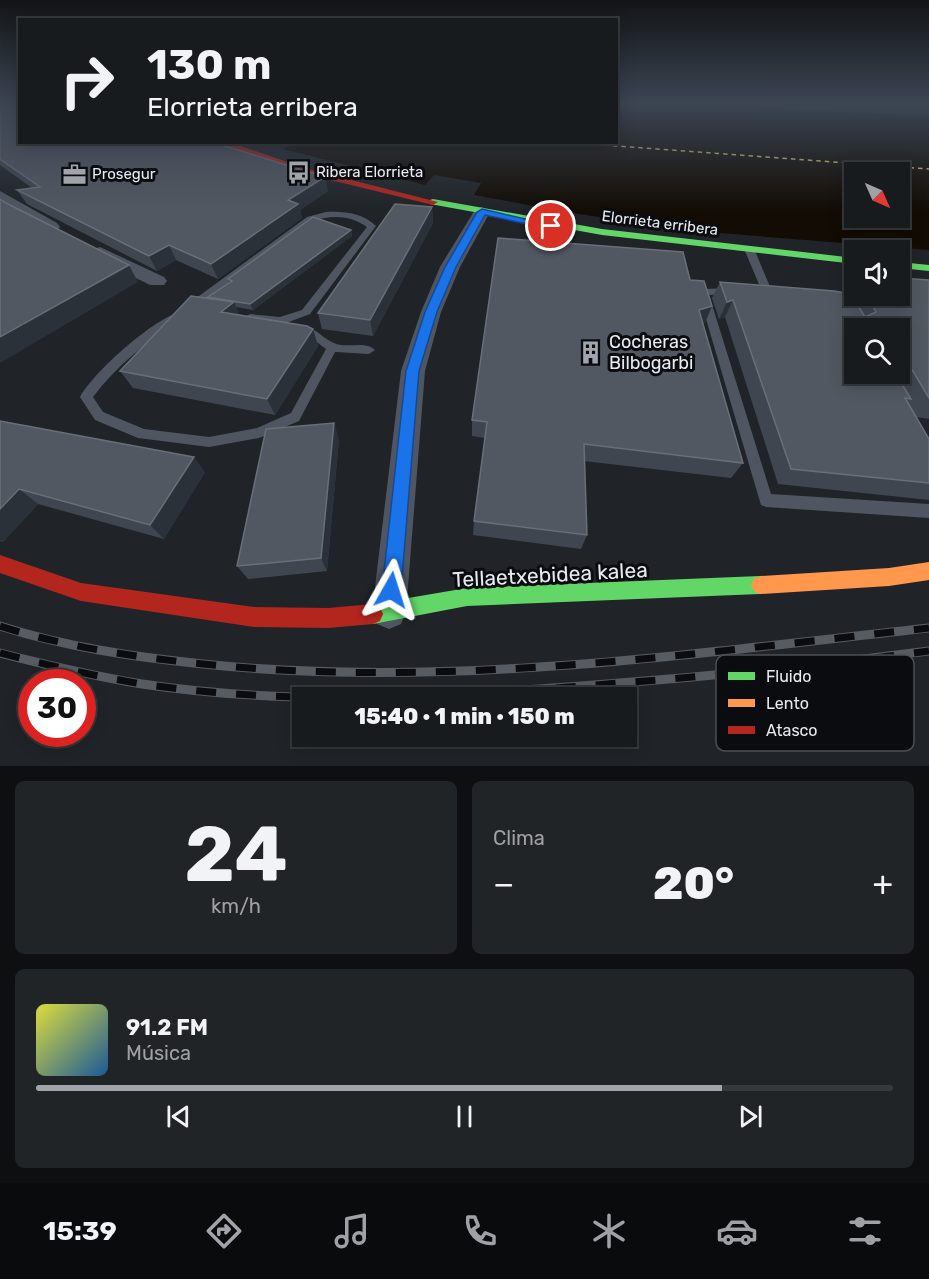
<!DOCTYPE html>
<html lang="es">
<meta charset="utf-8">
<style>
:root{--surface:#181b1e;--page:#212427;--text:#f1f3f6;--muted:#9fa1a4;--line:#36393c;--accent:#a1a5ab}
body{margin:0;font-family:Rubik,sans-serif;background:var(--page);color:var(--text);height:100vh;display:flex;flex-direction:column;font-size:22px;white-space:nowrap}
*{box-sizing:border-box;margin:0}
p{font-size:20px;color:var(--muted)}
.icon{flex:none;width:33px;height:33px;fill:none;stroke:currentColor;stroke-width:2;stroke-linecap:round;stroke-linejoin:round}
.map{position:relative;height:766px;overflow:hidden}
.sheet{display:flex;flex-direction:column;gap:15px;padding:15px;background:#0d0f10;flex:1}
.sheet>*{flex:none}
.banner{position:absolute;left:18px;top:18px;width:600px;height:126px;border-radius:0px;box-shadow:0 3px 15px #0003,0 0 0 2px var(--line);background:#181b1e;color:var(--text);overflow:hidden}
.needle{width:39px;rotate:135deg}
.controls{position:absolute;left:844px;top:162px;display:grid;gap:12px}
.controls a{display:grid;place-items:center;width:66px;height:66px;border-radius:0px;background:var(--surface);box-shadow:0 3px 15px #0003,0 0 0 2px var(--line);font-size:30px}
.speed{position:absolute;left:18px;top:669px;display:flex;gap:12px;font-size:30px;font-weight:700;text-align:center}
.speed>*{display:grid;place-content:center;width:78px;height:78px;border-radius:50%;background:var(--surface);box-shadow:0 3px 15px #0003,0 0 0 2px var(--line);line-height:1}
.speed .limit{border:9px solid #d22;background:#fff;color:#111}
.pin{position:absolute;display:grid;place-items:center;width:51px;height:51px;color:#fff;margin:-26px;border:3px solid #fff;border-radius:50%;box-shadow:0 2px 6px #0007}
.me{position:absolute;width:66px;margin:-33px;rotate:6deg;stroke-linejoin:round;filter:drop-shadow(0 0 4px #0008)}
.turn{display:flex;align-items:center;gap:21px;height:126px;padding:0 30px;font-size:27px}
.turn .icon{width:78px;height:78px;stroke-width:2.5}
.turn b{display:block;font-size:42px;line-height:51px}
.big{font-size:45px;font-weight:800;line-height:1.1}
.sheet .tile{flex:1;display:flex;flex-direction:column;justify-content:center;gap:9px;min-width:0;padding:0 21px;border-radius:9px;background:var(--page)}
.sheet .dial{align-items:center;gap:0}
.dial b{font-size:78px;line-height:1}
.song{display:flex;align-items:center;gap:18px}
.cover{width:72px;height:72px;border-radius:9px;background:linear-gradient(135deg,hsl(60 70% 55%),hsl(210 70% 35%))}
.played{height:6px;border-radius:3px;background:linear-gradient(90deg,var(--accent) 80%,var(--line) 80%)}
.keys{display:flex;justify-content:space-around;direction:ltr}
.heat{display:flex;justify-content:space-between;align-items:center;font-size:33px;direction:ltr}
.sheet .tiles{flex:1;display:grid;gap:15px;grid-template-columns:1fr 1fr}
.tile:last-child{grid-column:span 2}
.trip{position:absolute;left:292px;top:687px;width:345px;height:60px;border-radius:0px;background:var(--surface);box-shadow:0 3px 15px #0003,0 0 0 2px var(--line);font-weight:800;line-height:60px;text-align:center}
.dock{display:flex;height:96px;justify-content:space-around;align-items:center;background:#0a0b0c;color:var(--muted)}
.dock .icon{width:42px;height:42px}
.dock .current{color:var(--accent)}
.dock b{font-size:27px;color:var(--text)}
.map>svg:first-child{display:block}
.water{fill:#120c04;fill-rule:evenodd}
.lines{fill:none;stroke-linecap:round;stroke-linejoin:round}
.ferry{stroke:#e5cf7c;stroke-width:1.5;stroke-dasharray:4.5 4;stroke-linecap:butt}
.lane{fill:#4f5661;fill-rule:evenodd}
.street{fill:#4f5661;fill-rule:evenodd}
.fast{fill:#63d668;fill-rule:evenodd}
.slow{fill:#ff974d;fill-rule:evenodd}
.jam{fill:#b3261e;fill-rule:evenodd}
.rail-casing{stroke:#575b62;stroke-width:9}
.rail{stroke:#0a0c10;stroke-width:7;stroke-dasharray:20;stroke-linecap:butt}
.wall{fill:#404650;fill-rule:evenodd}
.shaded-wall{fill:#2b3139}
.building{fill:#525861;stroke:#696f78;stroke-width:1.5}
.route{fill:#1a73e8;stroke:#114b97;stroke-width:1.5}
.labels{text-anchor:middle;stroke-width:6;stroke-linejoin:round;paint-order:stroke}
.far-poi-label{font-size:15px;fill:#e7ebf1;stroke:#0a0c10;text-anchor:start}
.far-street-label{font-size:15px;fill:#e7ebf1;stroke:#0a0c10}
.poi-label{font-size:18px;fill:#e7ebf1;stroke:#0a0c10;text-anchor:start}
.near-street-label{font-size:21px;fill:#e7ebf1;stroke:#0a0c10}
.key{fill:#0a0c10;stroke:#4c4f54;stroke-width:1.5}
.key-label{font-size:16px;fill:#e7ebf1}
</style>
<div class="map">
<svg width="929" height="766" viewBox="0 0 929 766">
<rect width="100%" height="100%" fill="#202428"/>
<path class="water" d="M 617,104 L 683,104 L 929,116 L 929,250 L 696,231 L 572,213 L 474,195 L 481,183 L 434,175 L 425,185 L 283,149 L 295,142 L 616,142 ZM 855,172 L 900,172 L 900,218 L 855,218 Z"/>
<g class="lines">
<path class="ferry" d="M 562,142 L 929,169"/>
<path class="lane" d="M 326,212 C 344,211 363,213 376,226 L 310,314 L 281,325 L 250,320 L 245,317 L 250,314 L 280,317 L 302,310 L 367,227 C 350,215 332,215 313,221 L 196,308 L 188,308 L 187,306 L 188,304 L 307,217 Z
M 750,248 L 755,251 L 771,289 L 770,291 L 762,291 L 761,289 L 745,251 Z
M 732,288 L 736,289 L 736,293 L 709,295 L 771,494 L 929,504 L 929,518 L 766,507 L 761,505 L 698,292 L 703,289 Z
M 177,313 L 182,316 L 181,318 C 148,341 117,365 93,397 L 103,412 L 144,429 L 209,437 L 257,428 L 291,413 L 326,349 L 310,337 L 295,328 L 296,325 C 312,323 321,338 334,343 C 346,349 365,340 375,350 L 369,354 L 335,352 L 299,421 L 259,438 L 209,447 L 138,438 L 95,420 L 80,397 C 94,372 150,322 177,313 Z"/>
<path class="street" d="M 0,191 L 57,223 L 60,227 L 57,231 L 45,231 L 0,203 Z
M 482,207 L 490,212 L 460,267 L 441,312 L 425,371 L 406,612 L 401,624 L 389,629 L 377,624 L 372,612 L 401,371 L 421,312 L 440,267 L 476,208 Z
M 100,247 L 164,277 L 167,281 L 164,285 L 150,285 L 93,257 L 91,253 L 93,249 Z"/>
<path class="fast" d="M 433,199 L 602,229 L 855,258 L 855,264 L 602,235 L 430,204 L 430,200 Z
M 900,262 L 929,265 L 929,271 L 900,268 Z
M 760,576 L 766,579 L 769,585 L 766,591 L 760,594 L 467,606 L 373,624 L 366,621 L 363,614 L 366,607 L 373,604 L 467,588 Z"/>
<path class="slow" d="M 929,562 L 929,580 L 889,586 L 760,594 L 754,591 L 751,585 L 754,579 L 760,576 L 889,568 Z"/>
<path class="jam" d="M 216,142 L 229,142 L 308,169 L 438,202 L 433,205 L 302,173 Z
M 0,555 L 81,583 L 254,607 L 328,608 L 373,604 L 380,607 L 383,614 L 380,621 L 373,624 L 328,628 L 254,627 L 81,601 L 0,573 Z"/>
<defs>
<path id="rail" d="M 0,626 C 66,647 134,657 203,664 C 444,689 689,654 929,628
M 0,653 C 47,665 94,676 142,684 C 295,707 453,696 607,684 C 714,676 822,665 929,651"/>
</defs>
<use href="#rail" class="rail-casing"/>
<use href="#rail" class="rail"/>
</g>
<path class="wall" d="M 0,104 L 328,191 L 300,210 L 302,218 L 218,279 L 176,260 L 157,271 L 27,204 L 17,190 L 32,188 L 0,165 Z
M 432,207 L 433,223 L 373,336 L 322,329 L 318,313 Z
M 351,230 L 352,236 L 253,310 L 236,307 L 239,315 L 313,329 L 318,346 L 275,415 L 133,388 L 120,371 L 209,299 L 208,297 L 229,283 L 228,279 Z
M 690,280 L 705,323 L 703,323 L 743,463 L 731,478 L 584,461 L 587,535 L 581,549 L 473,535 L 474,521 L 485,438 L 472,436 L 472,420 Z
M 929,280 L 929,419 L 916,417 L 929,439 L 929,500 L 778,484 L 725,317 L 719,319 L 712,298 L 720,282 L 858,305 L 859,303 L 852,291 L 855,287 L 855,296 L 900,296 ZM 900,328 L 900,374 L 855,374 Z
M 0,421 L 205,472 L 164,539 L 38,504 L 3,542 L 0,541 Z
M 339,439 L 327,571 L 248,579 L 237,566 Z"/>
<path class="shaded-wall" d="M 325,177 L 328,191 L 300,210 L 302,218 L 218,279 L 211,264 L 288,200 Z
M 432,207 L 433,223 L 373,336 L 370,320 Z
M 351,230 L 352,236 L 253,310 L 250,304 Z
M 169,245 L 176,260 L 157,271 L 149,256 Z
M 129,265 L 138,282 L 0,363 L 0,337 Z
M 733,300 L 725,317 L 719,319 L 727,302 Z
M 234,302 L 241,319 L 221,312 Z
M 712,306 L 705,323 L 692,327 L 699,310 Z
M 313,329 L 318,346 L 275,415 L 267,399 Z
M 334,423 L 339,439 L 327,571 L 321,558 Z
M 194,457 L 205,472 L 164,539 L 150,525 Z
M 19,489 L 38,504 L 3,542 L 0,540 L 0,509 Z"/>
<path class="building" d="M 0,104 L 20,104 L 20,142 L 212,142 L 325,177 L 288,200 L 298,204 L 211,264 L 169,245 L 149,256 L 17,190 L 40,187 L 0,159 Z
M 0,199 L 6,203 L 129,265 L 0,337 Z
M 395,204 L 432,207 L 370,320 L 318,313 Z
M 313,217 L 351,230 L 250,304 L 208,297 L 232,281 L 228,279 Z
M 498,238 L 683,252 L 690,280 L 704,281 L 712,306 L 699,310 L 743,463 L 584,444 L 587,535 L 474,521 L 487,422 L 472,420 Z
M 900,278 L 929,280 L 929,398 L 904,356 L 900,356 L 900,328 L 855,328 L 855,374 L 896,374 L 911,399 L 905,398 L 929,439 L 929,483 L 791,469 L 733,300 L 727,302 L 720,282 L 834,291 L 851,294 L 865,317 L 876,312 L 867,296 L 900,296 Z
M 191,296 L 234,302 L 221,312 L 307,326 L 313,329 L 267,399 L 120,371 Z
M 0,421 L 194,457 L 150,525 L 19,489 L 0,509 Z
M 334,423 L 321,558 L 237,566 L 266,429 Z"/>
<linearGradient id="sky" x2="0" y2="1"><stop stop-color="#121416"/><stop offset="0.49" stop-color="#3c4553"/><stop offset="1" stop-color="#3c4553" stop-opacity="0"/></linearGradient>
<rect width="929" height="211" fill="url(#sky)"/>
<path class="route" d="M 482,209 L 556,226 L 551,229 L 485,215 L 456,267 L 437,312 L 419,371 L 401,590 L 398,596 L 391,599 L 385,596 L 382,590 L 406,371 L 425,312 L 445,267 L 477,212 Z"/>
<defs>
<symbol id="bus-bare" viewBox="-9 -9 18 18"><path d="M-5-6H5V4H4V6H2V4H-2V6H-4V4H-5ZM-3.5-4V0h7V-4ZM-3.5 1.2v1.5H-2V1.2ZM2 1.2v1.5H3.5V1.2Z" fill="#a1a5ab" stroke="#0a0c10" stroke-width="2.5" paint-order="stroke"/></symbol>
<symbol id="office-bare" viewBox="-9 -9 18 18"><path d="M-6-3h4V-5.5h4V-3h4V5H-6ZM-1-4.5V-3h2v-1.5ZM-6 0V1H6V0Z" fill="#a1a5ab" stroke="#0a0c10" stroke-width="2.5" paint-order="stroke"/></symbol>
<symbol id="building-bare" viewBox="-9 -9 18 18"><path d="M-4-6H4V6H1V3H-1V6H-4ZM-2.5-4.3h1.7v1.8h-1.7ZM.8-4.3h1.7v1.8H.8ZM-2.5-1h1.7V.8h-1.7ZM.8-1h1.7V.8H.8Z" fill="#a1a5ab" stroke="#0a0c10" stroke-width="2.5" paint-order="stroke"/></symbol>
</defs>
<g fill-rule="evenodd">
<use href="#bus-bare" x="282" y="156" width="33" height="33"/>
<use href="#office-bare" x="58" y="158" width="33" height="33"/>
<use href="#building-bare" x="574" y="336" width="33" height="33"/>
</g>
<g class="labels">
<g class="far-poi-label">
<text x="316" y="177">Ribera Elorrieta</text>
<text x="92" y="179">Prosegur</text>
</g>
<g class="far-street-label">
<text transform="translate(660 223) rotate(7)" y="5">Elorrieta erribera</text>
</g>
<g class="poi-label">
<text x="609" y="348">Cocheras<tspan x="609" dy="21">Bilbogarbi</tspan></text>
</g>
<g class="near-street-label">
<text transform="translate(550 575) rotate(-3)" y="7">Tellaetxebidea kalea</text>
</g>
</g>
<rect x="716" y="655" width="198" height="96" rx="9" class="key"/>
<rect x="728" y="672" width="27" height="8" fill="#63d668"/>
<rect x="728" y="699" width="27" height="8" fill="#ff974d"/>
<rect x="728" y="726" width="27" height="8" fill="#b3261e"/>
<g class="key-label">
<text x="766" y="682">Fluido</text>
<text x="766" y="709">Lento</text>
<text x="766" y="736">Atasco</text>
</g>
</svg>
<div class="controls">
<a><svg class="needle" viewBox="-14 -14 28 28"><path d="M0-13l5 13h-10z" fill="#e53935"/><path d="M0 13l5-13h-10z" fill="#9fa1a4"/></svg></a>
<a><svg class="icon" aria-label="sound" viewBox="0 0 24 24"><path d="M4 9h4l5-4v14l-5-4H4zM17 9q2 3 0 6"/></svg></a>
<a><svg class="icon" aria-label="search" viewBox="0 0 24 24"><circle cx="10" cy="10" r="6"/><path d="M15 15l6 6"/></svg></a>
</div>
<div class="speed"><div class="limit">30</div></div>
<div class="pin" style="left:551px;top:226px;background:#d93025"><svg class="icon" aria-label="arrive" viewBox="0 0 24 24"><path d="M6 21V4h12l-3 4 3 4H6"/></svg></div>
<svg class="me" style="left:391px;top:590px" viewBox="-20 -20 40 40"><path d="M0-17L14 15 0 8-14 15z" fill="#1a73e8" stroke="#fff" stroke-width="4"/></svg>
<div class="trip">15:40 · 1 min · 150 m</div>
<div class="banner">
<div class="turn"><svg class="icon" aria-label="right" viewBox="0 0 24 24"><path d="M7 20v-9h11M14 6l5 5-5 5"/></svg><div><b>130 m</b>Elorrieta erribera</div></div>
</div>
</div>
<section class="sheet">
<div class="tiles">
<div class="tile dial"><b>24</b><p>km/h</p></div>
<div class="tile"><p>Clima</p>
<div class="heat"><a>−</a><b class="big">20°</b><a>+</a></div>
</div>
<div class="tile">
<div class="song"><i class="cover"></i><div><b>91.2 FM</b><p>Música</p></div></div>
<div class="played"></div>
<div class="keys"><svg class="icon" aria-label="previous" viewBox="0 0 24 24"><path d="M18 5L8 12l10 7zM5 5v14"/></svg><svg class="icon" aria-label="pause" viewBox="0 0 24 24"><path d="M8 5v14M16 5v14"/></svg><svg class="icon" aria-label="next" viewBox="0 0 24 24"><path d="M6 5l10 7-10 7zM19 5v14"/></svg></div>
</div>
</div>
</section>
<nav class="dock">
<b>15:39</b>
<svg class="icon current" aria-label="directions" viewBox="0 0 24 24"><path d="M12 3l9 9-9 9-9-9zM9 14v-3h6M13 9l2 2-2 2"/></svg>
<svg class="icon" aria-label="music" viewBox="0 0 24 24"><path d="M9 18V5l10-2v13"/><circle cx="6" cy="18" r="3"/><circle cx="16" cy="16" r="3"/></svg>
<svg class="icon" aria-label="phone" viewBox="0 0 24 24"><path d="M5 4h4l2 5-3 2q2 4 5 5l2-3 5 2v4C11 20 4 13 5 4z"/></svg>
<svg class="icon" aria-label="climate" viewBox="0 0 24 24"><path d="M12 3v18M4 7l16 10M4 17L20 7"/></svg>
<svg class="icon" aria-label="car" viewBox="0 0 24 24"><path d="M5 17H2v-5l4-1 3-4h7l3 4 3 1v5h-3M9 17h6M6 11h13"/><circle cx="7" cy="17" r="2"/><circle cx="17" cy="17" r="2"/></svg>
<svg class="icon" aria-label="filters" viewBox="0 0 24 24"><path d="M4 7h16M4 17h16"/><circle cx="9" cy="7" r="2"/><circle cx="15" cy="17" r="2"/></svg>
</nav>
